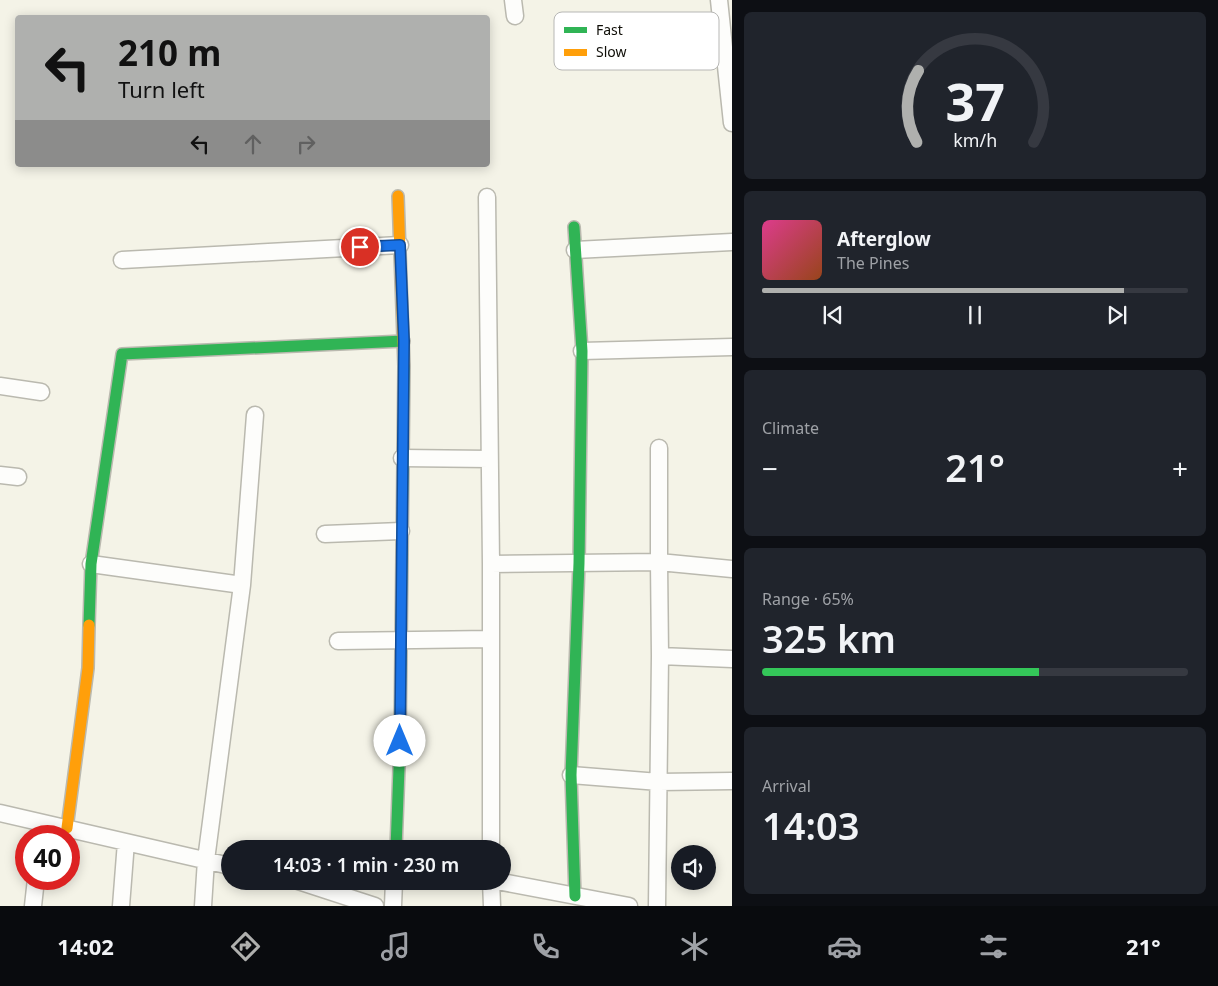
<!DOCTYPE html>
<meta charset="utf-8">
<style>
:root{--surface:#171b24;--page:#20242c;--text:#f1f3f6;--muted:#9ea1a6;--line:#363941;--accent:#afb0ae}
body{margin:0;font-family:"Noto Sans",sans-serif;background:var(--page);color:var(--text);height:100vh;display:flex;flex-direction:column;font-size:19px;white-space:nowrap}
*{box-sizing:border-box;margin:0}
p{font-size:16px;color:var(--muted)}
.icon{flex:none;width:28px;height:28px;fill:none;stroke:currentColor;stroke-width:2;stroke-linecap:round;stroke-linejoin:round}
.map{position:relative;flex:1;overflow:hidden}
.side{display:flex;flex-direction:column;gap:12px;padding:12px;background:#0d0f14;width:486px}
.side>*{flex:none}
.hud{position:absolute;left:15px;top:15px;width:475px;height:152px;border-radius:5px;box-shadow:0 2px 12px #0003;background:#afb0ae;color:#111;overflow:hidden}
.buttons{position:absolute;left:671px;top:845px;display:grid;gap:10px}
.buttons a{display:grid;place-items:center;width:45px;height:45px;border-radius:50%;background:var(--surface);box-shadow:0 2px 12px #0003;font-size:25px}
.speed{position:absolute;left:15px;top:825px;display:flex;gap:10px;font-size:25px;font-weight:700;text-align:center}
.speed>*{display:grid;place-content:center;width:65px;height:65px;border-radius:50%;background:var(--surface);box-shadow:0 2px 12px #0003;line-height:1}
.speed .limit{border:8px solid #d22;background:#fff;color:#111}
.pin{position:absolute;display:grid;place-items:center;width:42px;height:42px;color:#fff;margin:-21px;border:2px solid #fff;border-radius:50%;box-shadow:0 1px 5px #0007}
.me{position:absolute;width:55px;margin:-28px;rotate:0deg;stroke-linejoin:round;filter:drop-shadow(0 0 4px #0008)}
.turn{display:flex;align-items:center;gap:18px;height:105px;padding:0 20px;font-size:22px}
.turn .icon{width:65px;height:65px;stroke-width:2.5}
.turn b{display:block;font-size:35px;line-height:42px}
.lanes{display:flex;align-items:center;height:48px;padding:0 20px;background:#0003;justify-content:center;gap:25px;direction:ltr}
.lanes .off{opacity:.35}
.big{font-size:38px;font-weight:600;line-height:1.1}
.side .tile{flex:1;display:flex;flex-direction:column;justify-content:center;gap:8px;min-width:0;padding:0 18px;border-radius:8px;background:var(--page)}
.side .dial{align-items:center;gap:0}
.dial svg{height:130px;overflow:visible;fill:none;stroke:var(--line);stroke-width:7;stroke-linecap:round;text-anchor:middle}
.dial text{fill:var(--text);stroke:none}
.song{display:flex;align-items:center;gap:15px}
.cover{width:60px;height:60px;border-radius:8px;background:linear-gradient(135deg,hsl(330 70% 55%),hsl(20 70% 35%))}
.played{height:5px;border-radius:2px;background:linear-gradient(90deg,var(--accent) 85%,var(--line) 85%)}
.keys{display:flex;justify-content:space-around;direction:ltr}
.heat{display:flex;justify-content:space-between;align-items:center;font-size:28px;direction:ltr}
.charge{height:8px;border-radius:4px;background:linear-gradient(90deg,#34c759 65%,var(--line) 0)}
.trip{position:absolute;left:221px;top:840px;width:290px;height:50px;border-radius:25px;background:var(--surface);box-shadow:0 2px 12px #0003;font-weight:600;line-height:50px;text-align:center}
.menu{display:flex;height:80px;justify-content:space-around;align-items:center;background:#090b0e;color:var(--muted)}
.menu .icon{width:35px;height:35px}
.menu .active{color:var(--accent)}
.menu b{font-size:22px;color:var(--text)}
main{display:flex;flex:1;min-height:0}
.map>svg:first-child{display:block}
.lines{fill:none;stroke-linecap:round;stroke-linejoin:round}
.street-casing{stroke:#bab9af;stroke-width:19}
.fast-casing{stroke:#bab9af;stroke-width:14}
.slow-casing{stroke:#bab9af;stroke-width:14}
.street{stroke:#fdfdfb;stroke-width:16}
.fast{stroke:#30b455;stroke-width:11}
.slow{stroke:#ff9f0a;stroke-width:11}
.route-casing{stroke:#114b97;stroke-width:12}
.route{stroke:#1a73e8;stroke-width:9}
.key{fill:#fff;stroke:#b7b7b5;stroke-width:1}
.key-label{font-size:14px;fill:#0f0e07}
</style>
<main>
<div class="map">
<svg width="732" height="906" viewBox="0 0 732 906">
<rect width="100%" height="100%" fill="#f4f3e7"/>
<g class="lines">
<defs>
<path id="street" d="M 513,0 L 515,16
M 719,0 L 732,123
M 487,197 L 491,564 L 659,562 L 659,448
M 575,250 L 732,242
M 122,260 L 400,245
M 582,351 L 732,347
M 0,386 L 41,392
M 402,458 L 489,459
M 0,475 L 18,477
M 325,534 L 401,531
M 91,564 L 242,585
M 732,569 L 659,562 L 660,656 L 732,659
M 338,641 L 491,639
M 571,775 L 659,782 L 732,781
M 0,813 L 230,866
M 491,849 L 491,564
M 298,881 L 375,906
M 491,881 L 492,906
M 497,881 L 629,906
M 33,906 L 36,879
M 121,906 L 126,842
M 203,906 L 206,860 L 242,585 L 255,415
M 393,906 L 394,881
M 657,906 L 660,656"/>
<path id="fast" d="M 574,227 L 582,351 L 579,563 L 571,775 L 575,896
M 89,625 L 91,564 L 122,354 L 404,341
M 396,849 L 400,741 L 404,366"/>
<path id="slow" d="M 398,196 L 404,366
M 67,828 L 88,668 L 89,625"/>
</defs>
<use href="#street" class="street-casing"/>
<use href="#fast" class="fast-casing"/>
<use href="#slow" class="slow-casing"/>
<use href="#street" class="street"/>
<use href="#fast" class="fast"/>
<use href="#slow" class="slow"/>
</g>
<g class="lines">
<defs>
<path id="route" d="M 360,247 L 400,245 L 404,341 L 400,741"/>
</defs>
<use href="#route" class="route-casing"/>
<use href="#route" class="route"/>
</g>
<rect x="554" y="12" width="165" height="58" rx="8" class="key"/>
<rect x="564" y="27" width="23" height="6" fill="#30b455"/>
<rect x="564" y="49" width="23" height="7" fill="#ff9f0a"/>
<g class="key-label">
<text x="596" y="35">Fast</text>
<text x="596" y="57">Slow</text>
</g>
</svg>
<div class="buttons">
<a><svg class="icon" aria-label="sound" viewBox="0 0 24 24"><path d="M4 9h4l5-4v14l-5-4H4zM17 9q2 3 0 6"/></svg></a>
</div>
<div class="speed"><div class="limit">40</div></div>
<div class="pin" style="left:360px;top:247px;background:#d93025"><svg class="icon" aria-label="arrive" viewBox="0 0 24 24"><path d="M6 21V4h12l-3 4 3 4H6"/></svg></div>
<svg class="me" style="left:400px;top:741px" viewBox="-20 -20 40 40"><circle r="19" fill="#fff"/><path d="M0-13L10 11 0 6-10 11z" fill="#1a73e8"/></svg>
<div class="trip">14:03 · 1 min · 230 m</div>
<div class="hud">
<div class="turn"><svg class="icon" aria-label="left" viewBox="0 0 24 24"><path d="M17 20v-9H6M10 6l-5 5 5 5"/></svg><div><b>210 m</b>Turn left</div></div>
<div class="lanes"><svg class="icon" aria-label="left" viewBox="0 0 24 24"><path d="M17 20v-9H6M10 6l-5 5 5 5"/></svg><svg class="icon off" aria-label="ahead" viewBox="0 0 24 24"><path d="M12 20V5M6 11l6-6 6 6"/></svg><svg class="icon off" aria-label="right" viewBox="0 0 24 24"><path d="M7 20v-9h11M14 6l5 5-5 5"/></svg></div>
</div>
</div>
<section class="side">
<div class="tile dial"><svg viewBox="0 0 100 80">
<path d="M14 69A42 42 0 1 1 86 69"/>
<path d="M14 69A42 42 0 0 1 15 25" stroke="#afb0ae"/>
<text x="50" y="56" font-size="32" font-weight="700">37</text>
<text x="50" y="72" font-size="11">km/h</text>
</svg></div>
<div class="tile">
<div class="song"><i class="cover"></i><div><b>Afterglow</b><p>The Pines</p></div></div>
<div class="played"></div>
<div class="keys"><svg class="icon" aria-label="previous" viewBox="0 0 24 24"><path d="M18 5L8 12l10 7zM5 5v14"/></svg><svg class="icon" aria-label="pause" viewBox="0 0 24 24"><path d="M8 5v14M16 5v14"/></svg><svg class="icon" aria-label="next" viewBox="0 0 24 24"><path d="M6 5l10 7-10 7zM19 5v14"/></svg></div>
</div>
<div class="tile"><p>Climate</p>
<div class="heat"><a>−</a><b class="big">21°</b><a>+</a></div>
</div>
<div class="tile"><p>Range · 65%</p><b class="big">325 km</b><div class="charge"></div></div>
<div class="tile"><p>Arrival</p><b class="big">14:03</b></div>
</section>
</main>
<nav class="menu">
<b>14:02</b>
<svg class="icon active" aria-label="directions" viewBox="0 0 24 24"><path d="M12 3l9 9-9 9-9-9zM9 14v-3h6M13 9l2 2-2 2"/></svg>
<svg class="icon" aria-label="music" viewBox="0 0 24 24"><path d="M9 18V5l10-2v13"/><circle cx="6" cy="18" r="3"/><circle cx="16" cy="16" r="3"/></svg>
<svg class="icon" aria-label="phone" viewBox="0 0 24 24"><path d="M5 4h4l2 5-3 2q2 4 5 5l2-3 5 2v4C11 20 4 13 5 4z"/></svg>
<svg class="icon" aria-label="climate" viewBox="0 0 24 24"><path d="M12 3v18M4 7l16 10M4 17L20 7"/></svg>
<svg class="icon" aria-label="car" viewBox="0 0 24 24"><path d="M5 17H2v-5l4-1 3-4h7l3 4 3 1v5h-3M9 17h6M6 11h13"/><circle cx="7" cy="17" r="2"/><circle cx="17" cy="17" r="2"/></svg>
<svg class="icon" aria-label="filters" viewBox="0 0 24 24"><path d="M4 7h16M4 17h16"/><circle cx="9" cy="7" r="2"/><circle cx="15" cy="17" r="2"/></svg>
<b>21°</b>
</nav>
